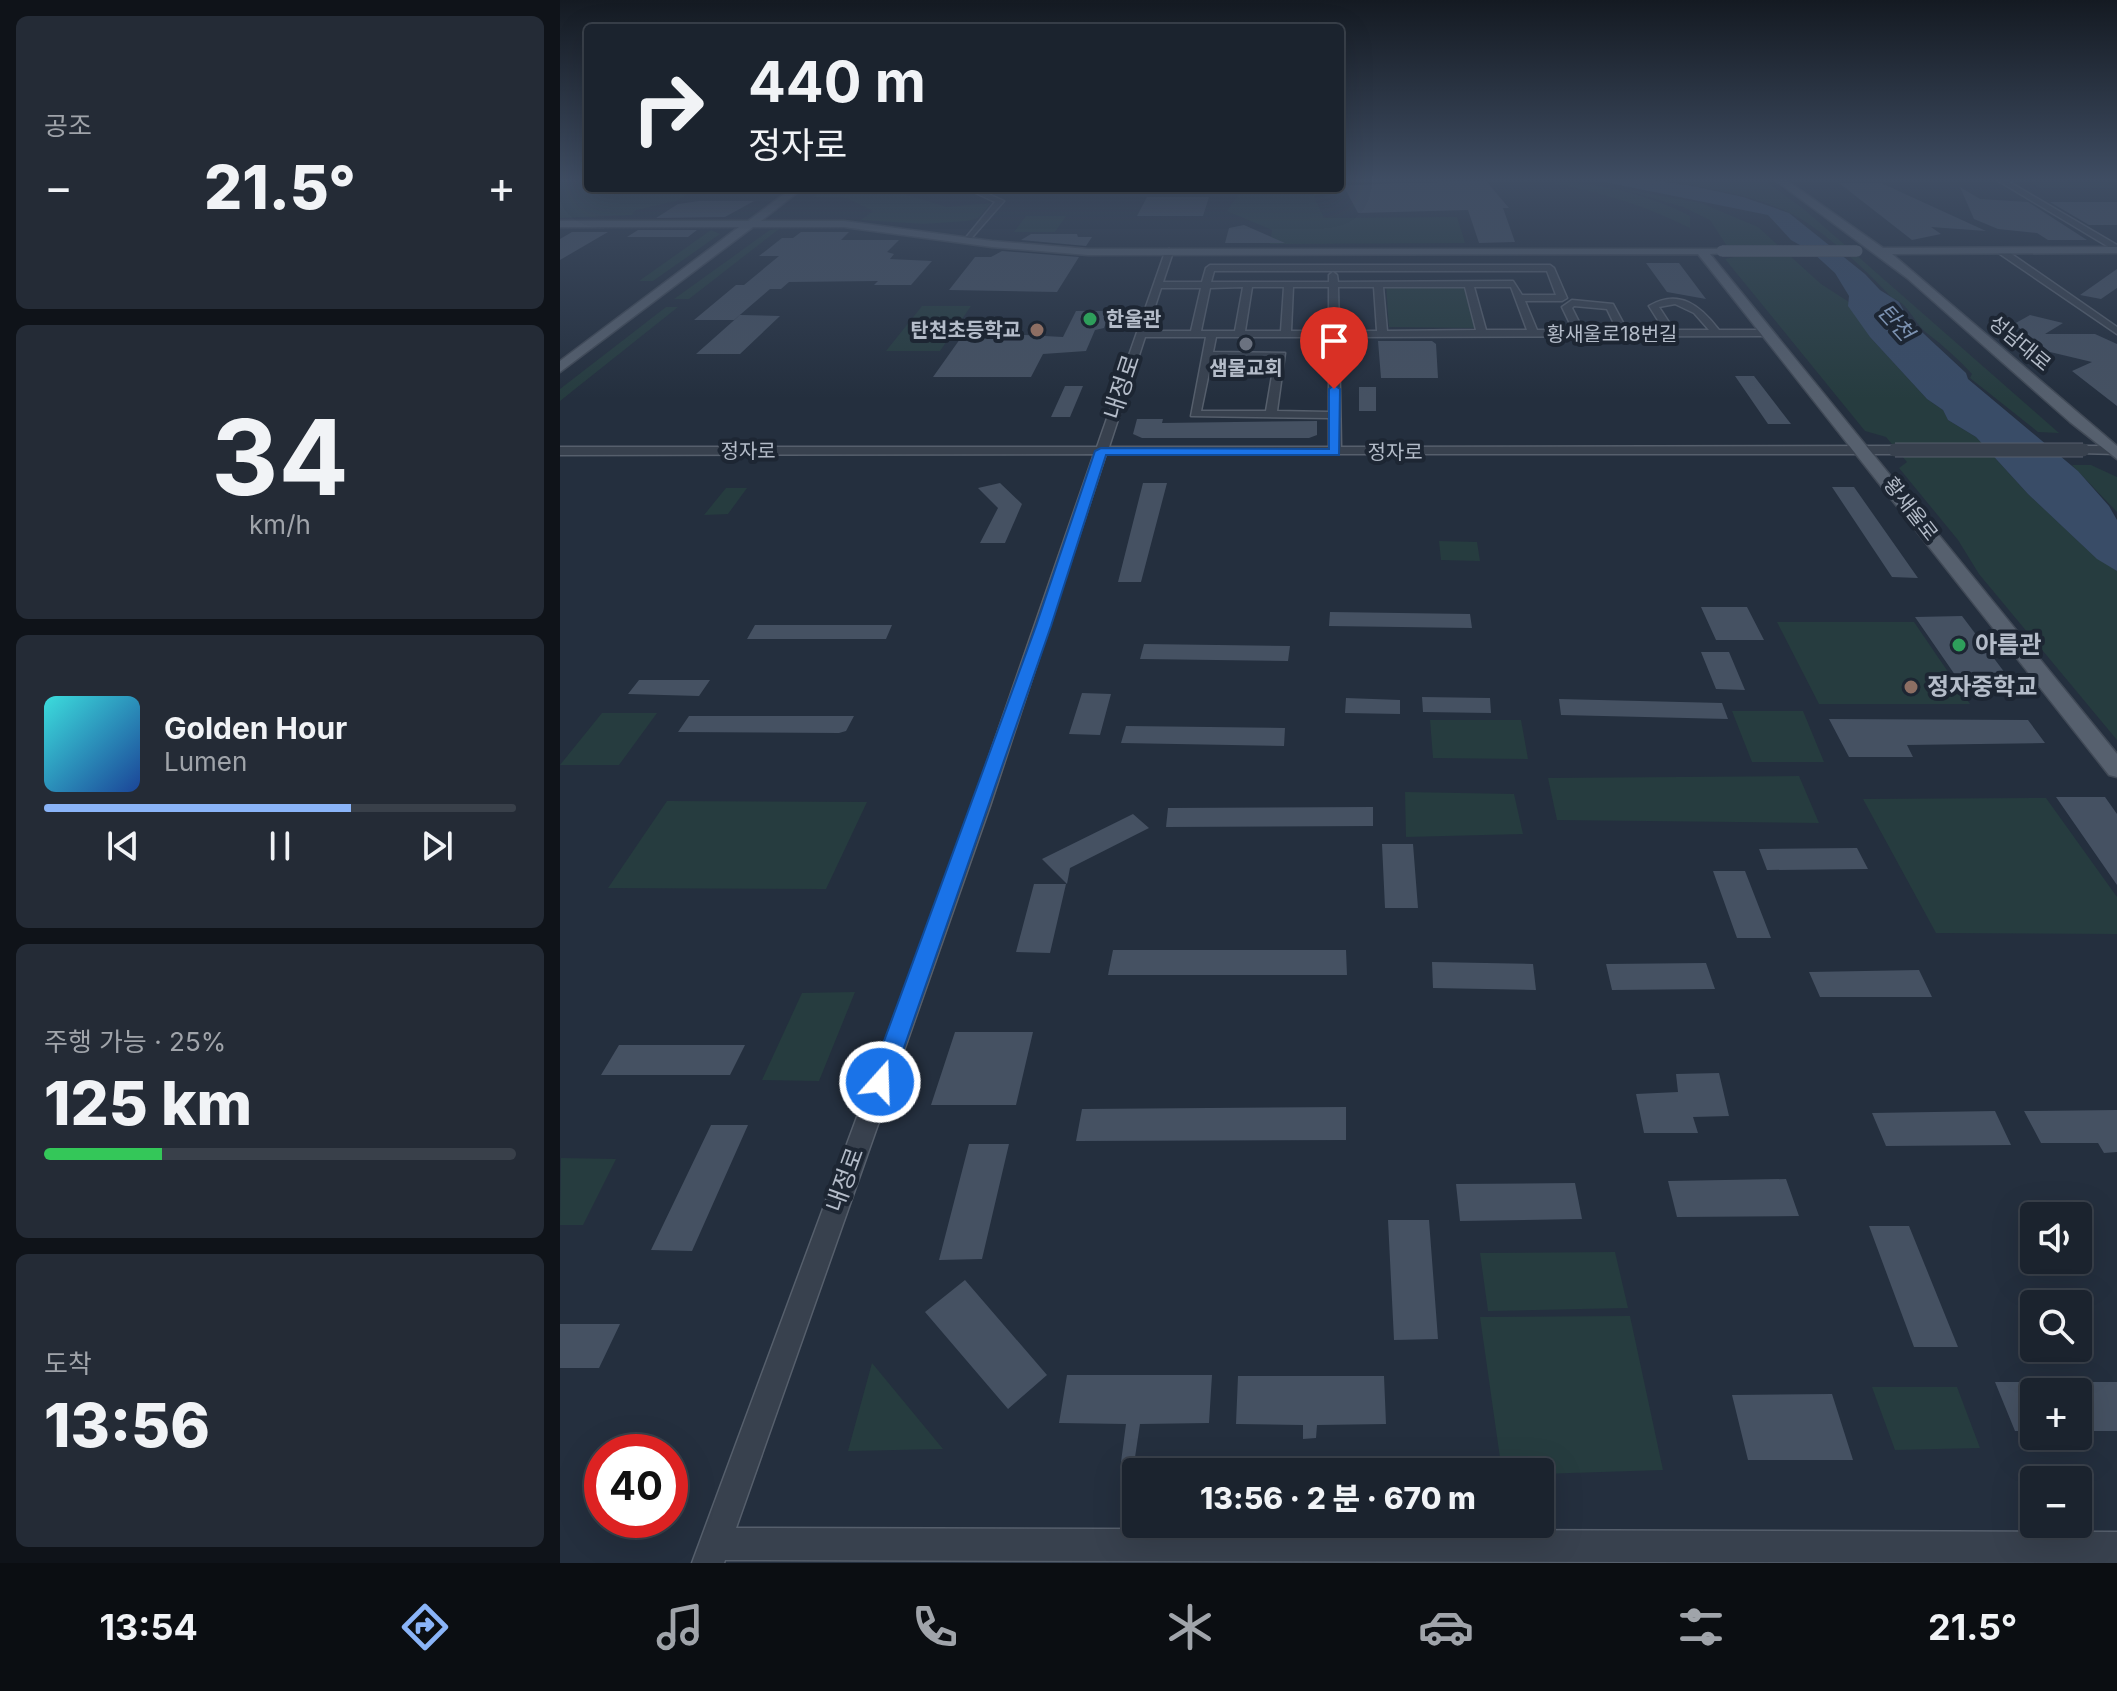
<!DOCTYPE html>
<html lang="ko">
<meta charset="utf-8">
<style>
:root{--surface:#1b232e;--page:#242b36;--text:#f1f3f6;--muted:#a0a4aa;--line:#39404a;--accent:#8ab4f8}
body{margin:0;font-family:Inter,"Noto Sans KR",sans-serif;background:var(--page);color:var(--text);height:100vh;display:flex;flex-direction:column;font-size:30px;white-space:nowrap}
*{box-sizing:border-box;margin:0}
p{font-size:26px;color:var(--muted)}
.icon{flex:none;width:44px;height:44px;fill:none;stroke:currentColor;stroke-width:2;stroke-linecap:round;stroke-linejoin:round}
.map{position:relative;flex:1;overflow:hidden}
.side{display:flex;flex-direction:column;gap:16px;padding:16px;background:#0f1319;width:560px}
.side>*{flex:none}
.top-card{position:absolute;left:24px;top:24px;width:760px;height:168px;border-radius:8px;box-shadow:0 8px 32px #0002,0 0 0 2px var(--line);background:#1b232e;color:var(--text);overflow:hidden}
.fabs{position:absolute;left:1460px;top:1202px;display:grid;gap:16px}
.fabs a{display:grid;place-items:center;width:72px;height:72px;border-radius:8px;background:var(--surface);box-shadow:0 8px 32px #0002,0 0 0 2px var(--line);font-size:40px}
.speed{position:absolute;left:24px;top:1434px;display:flex;gap:16px;font-size:40px;font-weight:700;text-align:center}
.speed>*{display:grid;place-content:center;width:104px;height:104px;border-radius:50%;background:var(--surface);box-shadow:0 8px 32px #0002,0 0 0 2px var(--line);line-height:1}
.speed .limit{border:12px solid #d22;background:#fff;color:#111}
.pin{position:absolute;display:grid;place-items:center;width:68px;height:68px;color:#fff;margin:-82px -34px;border-radius:50% 50% 50% 0;rotate:-45deg;box-shadow:0 0 8px #0007}
.pin .icon{rotate:45deg}
.me{position:absolute;width:88px;margin:-44px;rotate:20deg;stroke-linejoin:round;filter:drop-shadow(0 0 6px #0008)}
.turn{display:flex;align-items:center;gap:28px;height:168px;padding:0 32px;font-size:36px}
.turn .icon{width:104px;height:104px;stroke-width:2.5}
.turn b{display:block;font-size:56px;line-height:68px}
.big{font-size:60px;font-weight:800;line-height:1.1}
.side .widget{flex:1;display:flex;flex-direction:column;justify-content:center;gap:12px;min-width:0;padding:0 28px;border-radius:12px;background:var(--page)}
.side .dial{align-items:center;gap:0}
.dial b{font-size:104px;line-height:1}
.song{display:flex;align-items:center;gap:24px}
.cover{width:96px;height:96px;border-radius:12px;background:linear-gradient(135deg,hsl(180 70% 55%),hsl(220 70% 35%))}
.played{height:8px;border-radius:4px;background:linear-gradient(90deg,var(--accent) 65%,var(--line) 65%)}
.keys{display:flex;justify-content:space-around;direction:ltr}
.heat{display:flex;justify-content:space-between;align-items:center;font-size:44px;direction:ltr}
.charge{height:12px;border-radius:6px;background:linear-gradient(90deg,#34c759 25%,var(--line) 0)}
.trip{position:absolute;left:562px;top:1458px;width:432px;height:80px;border-radius:8px;background:var(--surface);box-shadow:0 8px 32px #0002,0 0 0 2px var(--line);font-weight:800;line-height:80px;text-align:center}
.tabs{display:flex;height:128px;justify-content:space-around;align-items:center;background:#0b0e12;color:var(--muted)}
.tabs .icon{width:56px;height:56px}
.tabs .current{color:var(--accent)}
.tabs b{font-size:36px;color:var(--text)}
main{display:flex;flex:1;min-height:0}
.map>svg:first-child{display:block}
.green{fill:#263c3f}
.water{fill:#394c67}
.building{fill:#455162}
.lines{fill:none;stroke-linecap:round;stroke-linejoin:round}
.minor-casing{stroke:#565f6c;stroke-width:3}
.major-casing{stroke:#414a57;stroke-width:3}
.minor{fill:#38414e;fill-rule:evenodd}
.major{fill:#56606e;fill-rule:evenodd}
.minor-bridge-casing{stroke:#565f6c;stroke-width:15;stroke-linecap:butt}
.major-bridge-casing{stroke:#414a57;stroke-width:12;stroke-linecap:butt}
.minor-bridge{stroke:#38414e;stroke-width:13}
.major-bridge{stroke:#56606e;stroke-width:11}
.route{fill:#1a73e8;stroke:#114b97;stroke-width:2}
.leisure-dot{fill:#2e9e5b;stroke:#1d2633;stroke-width:3}
.education-dot{fill:#8d6e63;stroke:#1d2633;stroke-width:3}
.worship-dot{fill:#6b7280;stroke:#1d2633;stroke-width:3}
.labels{text-anchor:middle;stroke-width:8;stroke-linejoin:round;paint-order:stroke}
.far-poi-label{font-size:20px;font-weight:bold;fill:#b4bcc9;stroke:#1d2633;text-anchor:start}
.far-street-label{font-size:20px;fill:#b4bcc9;stroke:#1d2633}
.far-water-label{font-size:22px;font-style:italic;fill:#7c92b1;stroke:#1d2633}
.street-label{font-size:24px;fill:#b4bcc9;stroke:#1d2633}
.poi-label{font-size:24px;font-weight:bold;fill:#b4bcc9;stroke:#1d2633;text-anchor:start}
</style>
<main>
<section class="side">
<div class="widget"><p>공조</p>
<div class="heat"><a>−</a><b class="big">21.5°</b><a>+</a></div>
</div>
<div class="widget dial"><b>34</b><p>km/h</p></div>
<div class="widget">
<div class="song"><i class="cover"></i><div><b>Golden Hour</b><p>Lumen</p></div></div>
<div class="played"></div>
<div class="keys"><svg class="icon" aria-label="previous" viewBox="0 0 24 24"><path d="M18 5L8 12l10 7zM5 5v14"/></svg><svg class="icon" aria-label="pause" viewBox="0 0 24 24"><path d="M8 5v14M16 5v14"/></svg><svg class="icon" aria-label="next" viewBox="0 0 24 24"><path d="M6 5l10 7-10 7zM19 5v14"/></svg></div>
</div>
<div class="widget"><p>주행 가능 · 25%</p><b class="big">125 km</b><div class="charge"></div></div>
<div class="widget"><p>도착</p><b class="big">13:56</b></div>
</section>
<div class="map">
<svg width="1557" height="1563" viewBox="0 0 1557 1563">
<rect width="100%" height="100%" fill="#242f3e"/>
<path class="green" d="M 0,180 L 28,180 L 28,188 L 138,188 L 116,201 L 76,210 L 72,215 L 0,218 Z
M 967,180 C 1022,180 1081,190 1130,216 L 1130,228 C 1080,203 1023,186 967,180 Z
M 1096,180 L 1204,180 L 1245,210 L 1499,433 L 1478,432 L 1410,378 L 1412,374 C 1398,359 1384,346 1368,334 C 1354,324 1349,303 1332,298 C 1307,271 1262,228 1228,212 C 1187,193 1140,187 1096,180 Z
M 1466,180 L 1543,180 L 1557,188 L 1479,188 Z
M 267,188 L 354,188 L 340,193 L 387,207 L 431,203 L 418,218 L 407,221 L 364,224 L 301,220 L 313,211 L 287,198 L 253,197 Z
M 683,188 L 760,188 L 754,197 L 764,218 L 897,217 L 905,243 L 710,244 L 712,230 L 667,211 Z
M 1058,188 L 1141,203 L 1198,227 L 1261,284 L 1289,302 L 1310,337 L 1367,399 L 1383,410 L 1388,420 L 1416,437 L 1468,494 L 1529,551 L 1557,571 L 1557,740 L 1419,574 L 1398,540 L 1339,468 L 1347,462 L 1326,437 L 1305,431 L 1165,259 L 1174,257 L 1150,220 L 1123,207 Z
M 466,216 L 506,216 L 495,232 L 454,232 Z
M 219,229 L 129,299 L 114,299 L 210,230 Z
M 151,230 L 160,234 L 93,281 L 79,281 Z
M 826,284 L 905,288 L 916,328 L 829,327 Z
M 362,306 L 411,306 L 380,351 L 326,351 Z
M 106,307 L 118,307 L 0,401 L 0,389 Z
M 1512,465 L 1531,465 L 1557,477 L 1557,512 Z
M 166,488 L 187,488 L 168,514 L 144,515 Z
M 879,541 L 917,542 L 920,561 L 881,560 Z
M 1217,622 L 1354,622 L 1410,704 L 1259,704 Z
M 1172,711 L 1243,711 L 1264,762 L 1192,762 Z
M 42,713 L 97,713 L 59,765 L 0,765 Z
M 870,720 L 961,720 L 968,759 L 873,758 Z
M 1239,776 L 1259,823 L 997,820 L 988,778 Z
M 845,792 L 954,794 L 963,834 L 846,837 Z
M 1486,798 L 1557,897 L 1557,934 L 1376,933 L 1303,799 Z
M 107,801 L 307,802 L 266,889 L 48,888 Z
M 295,992 L 259,1081 L 202,1080 L 242,993 Z
M 1,1158 L 56,1159 L 23,1225 L 0,1225 Z
M 1055,1252 L 1068,1308 L 928,1311 L 920,1253 Z
M 1070,1316 L 1103,1470 L 980,1474 L 942,1472 L 920,1317 Z
M 312,1363 L 383,1449 L 288,1451 Z
M 1312,1387 L 1397,1387 L 1420,1448 L 1335,1450 Z"/>
<path class="water" d="M 1035,180 L 1092,180 L 1132,186 L 1183,197 L 1229,213 L 1305,274 L 1320,290 L 1339,302 L 1349,320 L 1406,373 L 1408,379 L 1518,471 L 1549,506 L 1557,520 L 1557,571 L 1537,559 L 1468,494 L 1416,437 L 1388,420 L 1383,410 L 1367,399 L 1310,337 L 1288,306 L 1289,296 L 1275,273 L 1252,252 L 1231,240 L 1208,215 Z"/>
<path class="building" d="M 926,181 L 949,208 L 943,208 L 955,242 L 919,243 L 908,210 L 798,213 L 783,185 Z
M 1279,183 L 1321,183 L 1426,231 L 1371,227 L 1381,234 L 1352,240 Z
M 1400,187 L 1420,199 L 1468,202 L 1527,240 L 1488,240 L 1477,233 L 1438,229 L 1414,219 Z
M 587,197 L 649,197 L 643,216 L 577,216 Z
M 139,201 L 194,201 L 165,217 L 96,218 L 118,204 Z
M 1490,202 L 1557,202 L 1557,225 L 1529,225 Z
M 684,225 L 725,243 L 665,243 L 669,228 Z
M 78,230 L 137,230 L 128,237 L 67,237 Z
M 12,232 L 48,232 L 0,260 L 0,239 Z
M 241,232 L 289,232 L 281,240 L 339,240 L 327,252 L 334,254 L 330,259 L 372,261 L 351,285 L 314,285 L 318,281 L 229,282 L 221,289 L 210,289 L 174,320 L 134,320 L 176,285 L 184,285 L 219,256 L 199,256 L 222,238 L 233,238 Z
M 471,234 L 517,234 L 518,237 L 532,237 L 526,246 L 461,240 Z
M 442,251 L 519,257 L 497,292 L 389,290 L 415,257 L 431,257 Z
M 1086,263 L 1119,263 L 1146,299 L 1107,292 Z
M 1557,269 L 1557,288 L 1541,299 L 1520,295 Z
M 516,311 L 550,311 L 544,328 L 535,330 L 526,351 L 483,354 L 471,377 L 373,377 L 405,332 L 503,337 Z
M 180,315 L 220,316 L 180,354 L 136,354 Z
M 1470,315 L 1503,323 L 1485,334 L 1535,334 L 1557,344 L 1557,406 L 1512,371 L 1532,362 L 1490,352 L 1454,324 Z
M 818,341 L 872,341 L 876,344 L 878,378 L 821,378 Z
M 1175,376 L 1194,376 L 1231,424 L 1208,424 Z
M 505,386 L 523,386 L 510,417 L 491,417 Z
M 799,387 L 816,387 L 816,411 L 799,411 Z
M 577,419 L 603,419 L 602,423 L 757,421 L 757,435 L 749,438 L 582,438 L 573,434 Z
M 440,483 L 462,504 L 445,543 L 420,543 L 438,508 L 418,488 Z
M 583,483 L 607,483 L 581,582 L 558,582 Z
M 1272,487 L 1294,487 L 1358,578 L 1332,577 Z
M 1141,607 L 1187,607 L 1204,640 L 1156,640 Z
M 770,612 L 910,614 L 912,628 L 769,626 Z
M 1402,616 L 1445,673 L 1413,674 L 1421,685 L 1402,685 L 1355,617 Z
M 195,625 L 332,625 L 326,639 L 187,639 Z
M 584,644 L 730,646 L 728,661 L 580,659 Z
M 1141,652 L 1169,652 L 1185,690 L 1156,689 Z
M 79,680 L 150,680 L 139,696 L 68,694 Z
M 522,693 L 551,694 L 540,735 L 509,734 Z
M 862,697 L 930,698 L 931,713 L 863,712 Z
M 786,698 L 840,700 L 840,714 L 785,713 Z
M 999,699 L 1162,703 L 1168,719 L 1001,715 Z
M 129,716 L 294,716 L 286,731 L 279,733 L 118,732 Z
M 1269,719 L 1468,720 L 1485,743 L 1347,745 L 1353,757 L 1289,757 Z
M 566,726 L 725,728 L 724,746 L 561,743 Z
M 1496,797 L 1545,797 L 1557,814 L 1557,885 Z
M 813,807 L 813,826 L 606,827 L 608,808 Z
M 573,814 L 589,828 L 510,868 L 507,884 L 482,859 Z
M 822,844 L 853,844 L 858,908 L 825,908 Z
M 1297,848 L 1308,869 L 1207,870 L 1199,849 Z
M 1153,871 L 1185,871 L 1211,938 L 1177,938 Z
M 474,884 L 506,884 L 490,953 L 456,952 Z
M 553,950 L 786,950 L 787,975 L 548,975 Z
M 872,962 L 973,964 L 976,990 L 873,988 Z
M 1146,963 L 1155,989 L 1052,990 L 1046,964 Z
M 1359,970 L 1372,997 L 1260,997 L 1249,972 Z
M 395,1032 L 473,1032 L 456,1105 L 371,1105 Z
M 59,1045 L 185,1045 L 170,1075 L 41,1075 Z
M 1159,1073 L 1169,1116 L 1133,1117 L 1138,1133 L 1084,1133 L 1076,1094 L 1118,1092 L 1116,1074 Z
M 786,1107 L 786,1140 L 516,1141 L 522,1109 Z
M 1557,1110 L 1557,1152 L 1544,1153 L 1538,1143 L 1481,1143 L 1464,1111 Z
M 1435,1111 L 1451,1145 L 1326,1146 L 1312,1113 Z
M 151,1125 L 188,1125 L 132,1251 L 91,1250 Z
M 409,1144 L 449,1144 L 422,1259 L 379,1260 Z
M 1226,1179 L 1239,1216 L 1117,1217 L 1108,1181 Z
M 1015,1183 L 1022,1219 L 900,1221 L 896,1184 Z
M 828,1220 L 869,1220 L 878,1339 L 834,1340 Z
M 1309,1226 L 1349,1226 L 1398,1347 L 1354,1347 Z
M 405,1280 L 487,1375 L 448,1409 L 365,1312 Z
M 0,1324 L 60,1324 L 39,1368 L 0,1368 Z
M 507,1375 L 652,1375 L 649,1423 L 580,1424 L 574,1464 L 561,1462 L 566,1424 L 499,1423 Z
M 678,1376 L 824,1376 L 826,1424 L 757,1425 L 756,1438 L 743,1439 L 743,1425 L 676,1424 Z
M 1435,1382 L 1474,1382 L 1474,1431 L 1455,1431 Z
M 1518,1382 L 1557,1382 L 1557,1431 L 1518,1431 Z
M 1272,1394 L 1293,1460 L 1188,1460 L 1172,1395 Z"/>
<g class="lines">
<defs>
<path id="minor" d="M 1437,180 L 1446,180 L 1557,245 L 1557,252 Z
M 405,188 L 415,188 L 444,201 L 408,242 L 404,240 L 435,202 Z
M 1437,248 L 1443,248 L 1557,327 L 1557,334 L 1437,252 Z
M 609,249 L 613,252 L 603,282 L 642,282 L 646,268 L 650,265 L 990,265 L 994,268 L 1007,298 L 1002,301 L 965,301 L 977,330 L 1013,330 L 1002,307 L 1012,300 L 1053,304 L 1067,330 L 1104,330 L 1089,306 C 1119,288 1141,306 1159,330 L 1207,330 L 1212,333 L 1207,336 L 779,337 L 781,447 L 1335,446 L 1341,450 L 1335,454 L 546,454 L 430,806 L 176,1528 L 1557,1532 L 1557,1563 L 165,1560 L 164,1563 L 132,1563 L 412,806 L 534,454 L 0,455 L 0,447 L 537,447 L 605,252 ZM 654,271 L 987,271 L 996,295 L 962,295 L 953,281 L 778,282 L 777,275 L 773,272 L 769,275 L 769,282 L 651,282 ZM 683,287 L 675,331 L 641,331 L 650,288 ZM 692,287 L 724,287 L 721,331 L 685,331 ZM 733,287 L 769,287 L 769,331 L 731,331 ZM 778,287 L 814,287 L 817,331 L 779,331 ZM 823,287 L 905,287 L 916,330 L 827,331 ZM 914,287 L 951,287 L 967,330 L 926,330 ZM 601,288 L 641,288 L 631,331 L 587,331 ZM 1115,304 L 1134,313 L 1149,330 L 1114,330 L 1099,307 ZM 1014,306 L 1047,309 L 1057,330 L 1023,330 L 1012,308 ZM 585,337 L 646,337 L 631,416 L 769,418 L 769,447 L 549,447 ZM 656,337 L 769,337 L 769,412 L 717,411 L 725,353 L 653,352 ZM 652,358 L 715,358 L 706,411 L 641,411 Z
M 1523,446 L 1557,446 L 1557,454 L 1519,453 L 1517,450 Z"/>
<path id="major" d="M 1215,180 L 1226,180 L 1323,248 L 1557,247 L 1557,253 L 1332,254 L 1557,446 L 1557,459 L 1510,422 L 1347,278 Z
M 232,188 L 243,188 L 201,221 L 284,221 L 432,241 L 528,249 L 1166,249 L 1166,253 L 1150,254 L 1557,754 L 1557,777 L 1549,775 L 1138,254 L 528,255 L 432,247 L 284,227 L 193,227 L 0,372 L 0,361 L 179,227 L 0,227 L 0,221 L 188,221 Z"/>
</defs>
<use href="#minor" class="minor-casing"/>
<use href="#major" class="major-casing"/>
<use href="#minor" class="minor"/>
<use href="#major" class="major"/>
<defs>
<path id="minor-bridge" d="M 1335,450 L 1523,450"/>
<path id="major-bridge" d="M 1162,251 L 1297,251"/>
</defs>
<use href="#minor-bridge" class="minor-bridge-casing"/>
<use href="#major-bridge" class="major-bridge-casing"/>
<use href="#minor-bridge" class="minor-bridge"/>
<use href="#major-bridge" class="major-bridge"/>
</g>
<linearGradient id="sky" x2="0" y2="1"><stop stop-color="#141a22"/><stop offset="0.45" stop-color="#3f4d63"/><stop offset="1" stop-color="#3f4d63" stop-opacity="0"/></linearGradient>
<rect width="1557" height="399" fill="url(#sky)"/>
<path class="route" d="M 774,385 L 780,389 L 779,455 L 546,455 L 491,626 L 332,1082 L 329,1089 L 320,1092 L 312,1089 L 309,1082 L 476,626 L 535,451 L 541,448 L 769,449 L 769,389 Z"/>
<g class="leisure-dot">
<circle cx="530" cy="319" r="8"/>
<circle cx="1399" cy="645" r="8"/>
</g>
<g class="education-dot">
<circle cx="477" cy="330" r="8"/>
<circle cx="1351" cy="687" r="8"/>
</g>
<circle class="worship-dot" cx="686" cy="344" r="8"/>
<g class="labels">
<g class="far-poi-label">
<text x="546" y="326">한울관</text>
<text x="461" y="337" text-anchor="end">탄천초등학교</text>
<text x="686" y="375" text-anchor="middle">샘물교회</text>
</g>
<g class="far-street-label">
<text x="1052" y="341">황새울로18번길</text>
<text transform="translate(1460 343) rotate(40)" y="7">성남대로</text>
<text x="188" y="458">정자로</text>
<text x="835" y="459">정자로</text>
<text transform="translate(1351 509) rotate(52)" y="7">황새울로</text>
</g>
<g class="far-water-label">
<text transform="translate(1336 322) rotate(48)" y="8">탄천</text>
</g>
<g class="street-label">
<text transform="translate(562 387) rotate(-72)" y="8">내정로</text>
<text transform="translate(285 1180) rotate(-70)" y="8">내정로</text>
</g>
<g class="poi-label">
<text x="1415" y="653">아름관</text>
<text x="1367" y="695">정자중학교</text>
</g>
</g>
</svg>
<div class="fabs">
<a><svg class="icon" aria-label="sound" viewBox="0 0 24 24"><path d="M4 9h4l5-4v14l-5-4H4zM17 9q2 3 0 6"/></svg></a>
<a><svg class="icon" aria-label="search" viewBox="0 0 24 24"><circle cx="10" cy="10" r="6"/><path d="M15 15l6 6"/></svg></a>
<a>+</a>
<a>−</a>
</div>
<div class="speed"><div class="limit">40</div></div>
<div class="pin" style="left:774px;top:389px;background:#d93025"><svg class="icon" aria-label="arrive" viewBox="0 0 24 24"><path d="M6 21V4h12l-3 4 3 4H6"/></svg></div>
<svg class="me" style="left:320px;top:1082px" viewBox="-20 -20 40 40"><circle r="17" fill="#1a73e8" stroke="#fff" stroke-width="3"/><path d="M0-11L8 9 0 5-8 9z" fill="#fff"/></svg>
<div class="trip">13:56 · 2 분 · 670 m</div>
<div class="top-card">
<div class="turn"><svg class="icon" aria-label="right" viewBox="0 0 24 24"><path d="M7 20v-9h11M14 6l5 5-5 5"/></svg><div><b>440 m</b>정자로</div></div>
</div>
</div>
</main>
<nav class="tabs">
<b>13:54</b>
<svg class="icon current" aria-label="directions" viewBox="0 0 24 24"><path d="M12 3l9 9-9 9-9-9zM9 14v-3h6M13 9l2 2-2 2"/></svg>
<svg class="icon" aria-label="music" viewBox="0 0 24 24"><path d="M9 18V5l10-2v13"/><circle cx="6" cy="18" r="3"/><circle cx="16" cy="16" r="3"/></svg>
<svg class="icon" aria-label="phone" viewBox="0 0 24 24"><path d="M5 4h4l2 5-3 2q2 4 5 5l2-3 5 2v4C11 20 4 13 5 4z"/></svg>
<svg class="icon" aria-label="climate" viewBox="0 0 24 24"><path d="M12 3v18M4 7l16 10M4 17L20 7"/></svg>
<svg class="icon" aria-label="car" viewBox="0 0 24 24"><path d="M5 17H2v-5l4-1 3-4h7l3 4 3 1v5h-3M9 17h6M6 11h13"/><circle cx="7" cy="17" r="2"/><circle cx="17" cy="17" r="2"/></svg>
<svg class="icon" aria-label="filters" viewBox="0 0 24 24"><path d="M4 7h16M4 17h16"/><circle cx="9" cy="7" r="2"/><circle cx="15" cy="17" r="2"/></svg>
<b>21.5°</b>
</nav>
